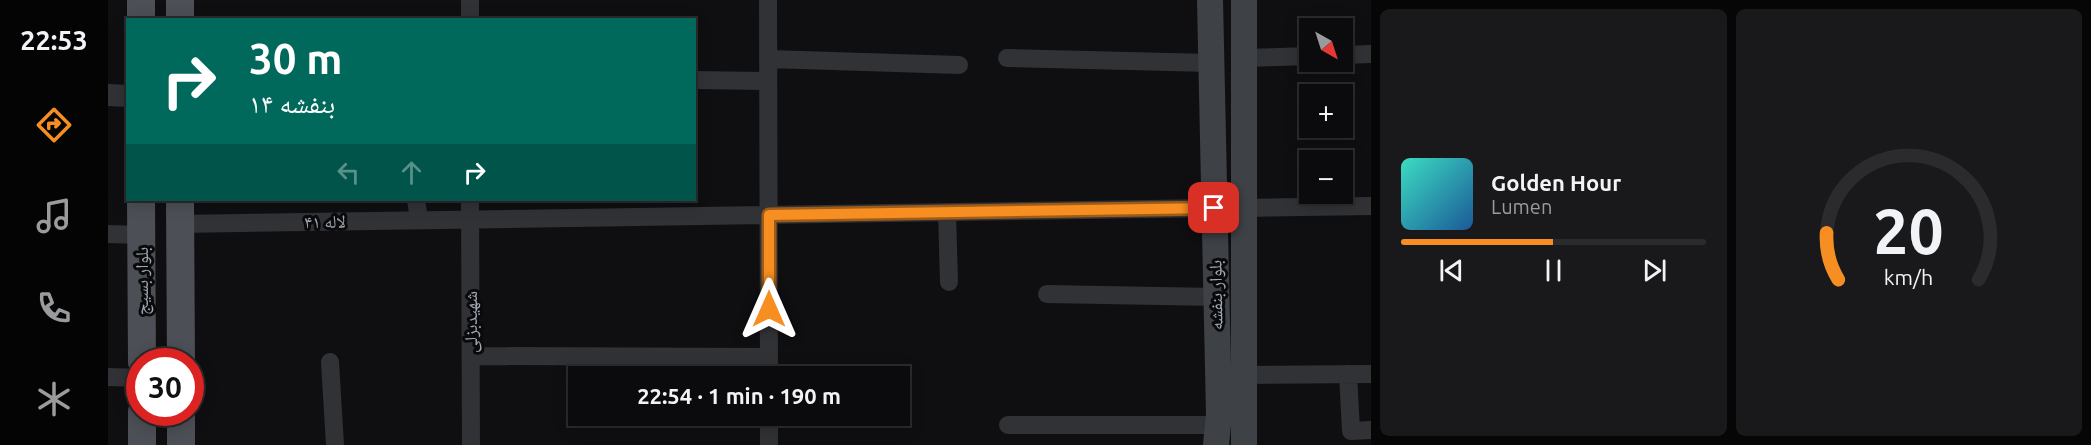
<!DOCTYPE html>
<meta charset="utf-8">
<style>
:root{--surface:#0b0b0d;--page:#19191b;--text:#f1f3f6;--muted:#9a9b9d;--line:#2b2b2e;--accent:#f68e22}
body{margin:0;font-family:Ubuntu,"Noto Naskh Arabic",sans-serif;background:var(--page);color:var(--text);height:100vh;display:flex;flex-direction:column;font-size:22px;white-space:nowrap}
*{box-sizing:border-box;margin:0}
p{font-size:20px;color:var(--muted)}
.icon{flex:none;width:33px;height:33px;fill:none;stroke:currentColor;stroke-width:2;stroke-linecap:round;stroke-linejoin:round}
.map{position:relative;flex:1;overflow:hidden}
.side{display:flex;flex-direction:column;gap:9px;padding:9px;background:#060607;width:720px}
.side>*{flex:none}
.hud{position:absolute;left:18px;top:18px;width:570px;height:183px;border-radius:0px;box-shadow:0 3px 15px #0003,0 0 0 2px var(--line);background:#00695c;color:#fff;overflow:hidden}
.needle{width:39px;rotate:141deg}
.tools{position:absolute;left:1191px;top:18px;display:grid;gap:12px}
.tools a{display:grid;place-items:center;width:54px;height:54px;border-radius:0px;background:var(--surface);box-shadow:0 3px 15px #0003,0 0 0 2px var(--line);font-size:30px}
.speed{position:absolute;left:18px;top:348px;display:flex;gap:12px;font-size:30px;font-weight:700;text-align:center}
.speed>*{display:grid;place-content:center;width:78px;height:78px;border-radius:50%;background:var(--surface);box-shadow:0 3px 15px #0003,0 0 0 2px var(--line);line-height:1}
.speed .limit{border:9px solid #d22;background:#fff;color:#111}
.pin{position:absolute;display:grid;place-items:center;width:51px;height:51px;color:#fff;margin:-26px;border-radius:12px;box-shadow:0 3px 9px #0006}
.me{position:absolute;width:66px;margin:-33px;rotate:0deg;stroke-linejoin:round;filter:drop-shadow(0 0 4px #0008)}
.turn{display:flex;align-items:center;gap:21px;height:126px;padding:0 24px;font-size:27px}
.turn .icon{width:78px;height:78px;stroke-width:2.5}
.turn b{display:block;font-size:42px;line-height:51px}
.lanes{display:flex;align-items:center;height:57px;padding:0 24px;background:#0003;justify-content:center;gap:30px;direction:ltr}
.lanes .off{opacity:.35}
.side .widget{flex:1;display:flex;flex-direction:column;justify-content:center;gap:9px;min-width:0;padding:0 21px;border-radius:9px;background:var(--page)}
.side .dial{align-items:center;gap:0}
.dial svg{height:156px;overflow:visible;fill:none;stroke:var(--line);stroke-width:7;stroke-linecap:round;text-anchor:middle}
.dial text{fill:var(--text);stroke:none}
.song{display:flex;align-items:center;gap:18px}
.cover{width:72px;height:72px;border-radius:9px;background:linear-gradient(135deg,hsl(170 70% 55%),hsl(210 70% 35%))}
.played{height:6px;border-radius:3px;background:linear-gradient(90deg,var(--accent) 50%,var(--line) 50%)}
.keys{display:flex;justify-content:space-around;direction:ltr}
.side .tiles{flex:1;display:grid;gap:9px;grid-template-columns:repeat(2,1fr)}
.trip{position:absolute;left:460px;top:366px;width:342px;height:60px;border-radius:0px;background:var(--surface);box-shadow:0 3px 15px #0003,0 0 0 2px var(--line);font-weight:700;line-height:60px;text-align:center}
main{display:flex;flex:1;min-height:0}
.tab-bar{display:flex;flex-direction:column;width:108px;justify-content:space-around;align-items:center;background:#040405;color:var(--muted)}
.tab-bar .icon{width:42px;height:42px}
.tab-bar .current{color:var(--accent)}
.tab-bar b{font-size:27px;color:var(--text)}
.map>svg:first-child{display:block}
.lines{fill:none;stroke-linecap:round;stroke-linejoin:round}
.minor{stroke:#303236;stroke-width:18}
.tertiary{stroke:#303236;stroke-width:22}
.secondary{stroke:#3e4146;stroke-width:26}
.primary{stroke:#4c4f55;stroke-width:28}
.route-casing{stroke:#a05c16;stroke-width:15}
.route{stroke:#f68e22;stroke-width:10}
.labels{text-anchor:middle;stroke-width:6;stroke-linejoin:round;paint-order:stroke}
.street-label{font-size:18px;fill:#a0a8b2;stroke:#0a0a0c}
</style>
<main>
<nav class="tab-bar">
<b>22:53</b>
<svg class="icon current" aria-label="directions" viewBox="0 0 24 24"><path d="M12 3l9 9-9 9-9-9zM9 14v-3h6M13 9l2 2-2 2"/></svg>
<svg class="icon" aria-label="music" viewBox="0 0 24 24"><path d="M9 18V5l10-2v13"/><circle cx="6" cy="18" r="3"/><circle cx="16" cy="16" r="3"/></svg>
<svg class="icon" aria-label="phone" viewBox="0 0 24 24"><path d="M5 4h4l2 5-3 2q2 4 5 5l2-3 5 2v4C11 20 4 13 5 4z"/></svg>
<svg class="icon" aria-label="climate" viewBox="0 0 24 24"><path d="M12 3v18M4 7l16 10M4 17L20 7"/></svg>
</nav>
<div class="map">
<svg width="1263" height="445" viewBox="0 0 1263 445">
<rect width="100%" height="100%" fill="#0f0f11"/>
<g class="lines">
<path class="minor" d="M 362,0 L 362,20
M 660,0 L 661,376
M 1234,55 L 1263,54
M 899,58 L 1103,63
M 1136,58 L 1202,56
M 661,59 L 851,65
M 586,80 L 660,81
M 308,200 L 311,220
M 362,200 L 363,445
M 1136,208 L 1263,206
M 839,212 L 841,282
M 72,224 L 1106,208
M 0,234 L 33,235
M 939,294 L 1108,297
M 363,356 L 661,357
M 222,362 L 227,445
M 1240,374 L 1243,431 L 1263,430
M 1136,375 L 1263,374
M 0,377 L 32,378
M 661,416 L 661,445
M 900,425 L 1110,425"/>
<path class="tertiary" d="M 0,95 L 20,96"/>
<path class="secondary" d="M 1102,0 L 1111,414 L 1108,445
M 1136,0 L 1136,445"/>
<path class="primary" d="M 33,0 L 33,20
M 72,0 L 72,20
M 33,200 L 34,362
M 72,200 L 73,362
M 34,412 L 34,445
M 73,412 L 73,445"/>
</g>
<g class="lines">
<defs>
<path id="route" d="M 661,309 L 661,215 L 1106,208"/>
</defs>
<use href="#route" class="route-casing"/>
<use href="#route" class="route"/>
</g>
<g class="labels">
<g class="street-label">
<text transform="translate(217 222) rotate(-1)" y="6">لاله ۴۱</text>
<text transform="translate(34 281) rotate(-90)" y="6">بلوار بسیج</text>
<text transform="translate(1108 295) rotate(-91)" y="6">بلوار بنفشه</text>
<text transform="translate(363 322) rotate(-90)" y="6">شهیدبزلی</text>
</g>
</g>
</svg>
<div class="tools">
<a><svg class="needle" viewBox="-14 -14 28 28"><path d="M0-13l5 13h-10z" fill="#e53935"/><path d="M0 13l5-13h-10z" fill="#9a9b9d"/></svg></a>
<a>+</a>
<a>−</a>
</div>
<div class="speed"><div class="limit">30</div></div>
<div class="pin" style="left:1106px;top:208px;background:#d93025"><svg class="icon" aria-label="arrive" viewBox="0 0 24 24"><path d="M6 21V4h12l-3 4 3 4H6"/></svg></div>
<svg class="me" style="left:661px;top:309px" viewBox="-20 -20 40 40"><path d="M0-17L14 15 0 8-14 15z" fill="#f68e22" stroke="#fff" stroke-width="4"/></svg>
<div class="trip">22:54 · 1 min · 190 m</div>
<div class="hud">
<div class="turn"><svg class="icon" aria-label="right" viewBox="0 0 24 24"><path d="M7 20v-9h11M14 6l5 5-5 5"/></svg><div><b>30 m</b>بنفشه ۱۴</div></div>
<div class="lanes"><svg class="icon off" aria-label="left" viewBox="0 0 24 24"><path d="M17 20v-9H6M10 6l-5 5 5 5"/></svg><svg class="icon off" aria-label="ahead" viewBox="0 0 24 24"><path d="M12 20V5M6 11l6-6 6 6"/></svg><svg class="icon" aria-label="right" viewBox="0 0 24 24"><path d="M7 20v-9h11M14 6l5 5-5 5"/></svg></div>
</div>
</div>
<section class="side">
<div class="tiles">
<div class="widget">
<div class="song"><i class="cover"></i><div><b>Golden Hour</b><p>Lumen</p></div></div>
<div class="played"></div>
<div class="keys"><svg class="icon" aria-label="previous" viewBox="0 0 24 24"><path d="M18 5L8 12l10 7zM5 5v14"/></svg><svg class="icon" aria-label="pause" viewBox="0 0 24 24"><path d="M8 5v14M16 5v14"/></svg><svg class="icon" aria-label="next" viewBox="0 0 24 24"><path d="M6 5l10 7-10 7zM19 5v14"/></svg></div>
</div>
<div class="widget dial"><svg viewBox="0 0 100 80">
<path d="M14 69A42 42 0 1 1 86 69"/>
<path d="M14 69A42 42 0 0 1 8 45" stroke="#f68e22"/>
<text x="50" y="56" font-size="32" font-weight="700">20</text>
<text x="50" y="72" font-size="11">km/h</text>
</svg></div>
</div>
</section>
</main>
